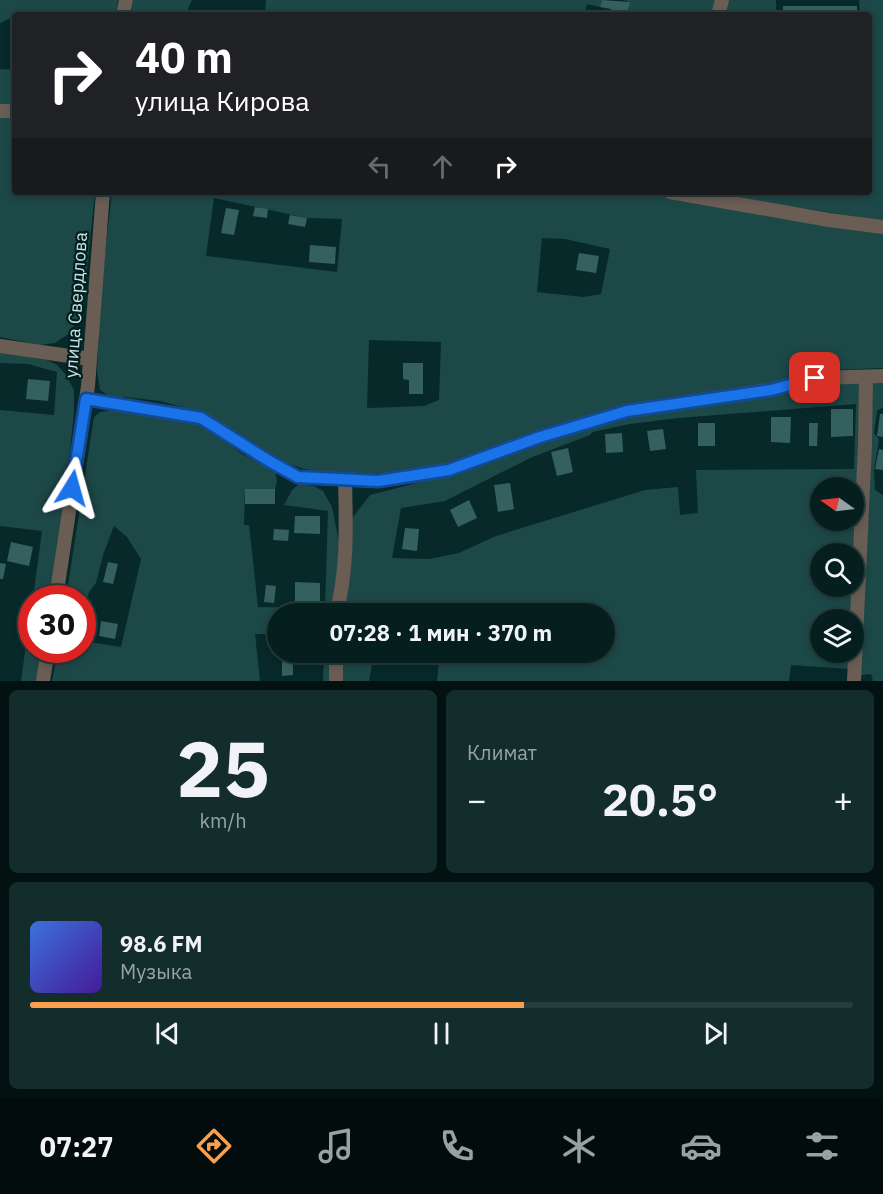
<!DOCTYPE html>
<html lang="ru">
<meta charset="utf-8">
<style>
:root{--surface:#051f1f;--page:#132c2c;--text:#f1f3f6;--muted:#97a2a4;--line:#263d3d;--accent:#fa9f4e}
body{margin:0;font-family:"IBM Plex Sans",sans-serif;background:var(--page);color:var(--text);height:100vh;display:flex;flex-direction:column;font-size:22px;white-space:nowrap}
*{box-sizing:border-box;margin:0}
p{font-size:20px;color:var(--muted)}
.icon{flex:none;width:33px;height:33px;fill:none;stroke:currentColor;stroke-width:2;stroke-linecap:round;stroke-linejoin:round}
.map{position:relative;height:681px;overflow:hidden}
.details{display:flex;flex-direction:column;gap:9px;padding:9px;background:#031111;flex:1}
.details>*{flex:none}
.top-card{position:absolute;left:12px;top:12px;width:860px;height:183px;border-radius:6px;box-shadow:0 3px 9px #0003,0 0 0 2px var(--line);background:#202124;color:#fff;overflow:hidden}
.needle{width:39px;rotate:284deg}
.buttons{position:absolute;left:810px;top:477px;display:grid;gap:12px}
.buttons a{display:grid;place-items:center;width:54px;height:54px;border-radius:50%;background:var(--surface);box-shadow:0 3px 9px #0003,0 0 0 2px var(--line);font-size:30px}
.speed{position:absolute;left:18px;top:585px;display:flex;gap:12px;font-size:30px;font-weight:700;text-align:center}
.speed>*{display:grid;place-content:center;width:78px;height:78px;border-radius:50%;background:var(--surface);box-shadow:0 3px 9px #0003,0 0 0 2px var(--line);line-height:1}
.speed .limit{border:9px solid #d22;background:#fff;color:#111}
.pin{position:absolute;display:grid;place-items:center;width:51px;height:51px;color:#fff;margin:-26px;border-radius:12px;box-shadow:0 3px 9px #0006}
.me{position:absolute;width:66px;margin:-33px;rotate:8deg;stroke-linejoin:round;filter:drop-shadow(0 0 4px #0008)}
.turn{display:flex;align-items:center;gap:21px;height:126px;padding:0 24px;font-size:27px}
.turn .icon{width:78px;height:78px;stroke-width:2.5}
.turn b{display:block;font-size:42px;line-height:51px}
.lanes{display:flex;align-items:center;height:57px;padding:0 24px;background:#0003;justify-content:center;gap:30px;direction:ltr}
.lanes .off{opacity:.35}
.big{font-size:45px;font-weight:700;line-height:1.1}
.details .tile{flex:1;display:flex;flex-direction:column;justify-content:center;gap:9px;min-width:0;padding:0 21px;border-radius:9px;background:var(--page)}
.details .dial{align-items:center;gap:0}
.dial b{font-size:78px;line-height:1}
.song{display:flex;align-items:center;gap:18px}
.cover{width:72px;height:72px;border-radius:9px;background:linear-gradient(135deg,hsl(220 70% 55%),hsl(260 70% 35%))}
.played{height:6px;border-radius:3px;background:linear-gradient(90deg,var(--accent) 60%,var(--line) 60%)}
.keys{display:flex;justify-content:space-around;direction:ltr}
.heat{display:flex;justify-content:space-between;align-items:center;font-size:33px;direction:ltr}
.details .tiles{flex:1;display:grid;gap:9px;grid-template-columns:1fr 1fr}
.tile:last-child{grid-column:span 2}
.trip{position:absolute;left:267px;top:603px;width:348px;height:60px;border-radius:30px;background:var(--surface);box-shadow:0 3px 9px #0003,0 0 0 2px var(--line);font-weight:700;line-height:60px;text-align:center}
.tabs{display:flex;height:96px;justify-content:space-around;align-items:center;background:#020c0c;color:var(--muted)}
.tabs .icon{width:42px;height:42px}
.tabs .on{color:var(--accent)}
.tabs b{font-size:27px;color:var(--text)}
.map>svg:first-child{display:block}
.green{fill:#1d4848;fill-rule:evenodd}
.building{fill:#356060}
.lines{fill:none;stroke-linecap:round;stroke-linejoin:round}
.minor{stroke:#695d54;stroke-width:14}
.route-casing{stroke:#114b97;stroke-width:15}
.route{stroke:#1a73e8;stroke-width:10}
.labels{text-anchor:middle;stroke-width:4.5;stroke-linejoin:round;paint-order:stroke}
.street-label{font-size:18px;fill:#cae1e0;stroke:#001f20}
</style>
<div class="map">
<svg width="883" height="681" viewBox="0 0 883 681">
<rect width="100%" height="100%" fill="#072929"/>
<path class="green" d="M 0,0 L 118,0 L 116,15 L 22,15 L 22,13 L 0,23 Z
M 133,0 L 192,0 L 185,15 L 131,15 Z
M 266,0 L 602,0 L 600,7 L 587,4 L 584,15 L 265,15 Z
M 623,0 L 718,0 L 715,15 L 627,15 L 630,2 Z
M 726,0 L 776,0 L 776,15 L 723,15 Z
M 859,0 L 883,0 L 883,221 L 702,192 L 868,192 L 868,15 L 860,15 Z
M 0,69 L 15,70 L 15,105 L 0,104 Z
M 0,116 L 15,117 L 15,192 L 95,192 L 83,308 L 78,320 L 67,335 L 55,343 L 39,345 L 0,337 Z
M 112,192 L 641,192 L 778,217 L 883,232 L 883,368 L 808,371 L 766,387 L 692,398 L 438,466 L 384,473 L 348,474 L 303,469 L 264,454 L 218,420 L 196,411 L 160,401 L 125,397 L 112,398 L 100,390 L 97,371 L 101,288 ZM 214,198 L 307,218 L 342,219 L 337,272 L 206,256 ZM 542,238 L 565,239 L 610,249 L 601,294 L 583,297 L 537,292 ZM 369,340 L 441,342 L 439,400 L 424,406 L 367,408 Z
M 0,352 L 47,360 L 57,365 L 66,375 L 74,390 L 74,413 L 66,486 L 50,598 L 33,598 L 42,531 L 0,526 L 0,410 L 54,415 L 57,372 L 28,364 L 0,363 Z
M 883,378 L 883,407 L 877,411 L 874,433 L 879,439 L 874,470 L 875,490 L 883,495 L 883,681 L 873,681 L 871,674 L 855,676 L 850,669 L 791,665 L 789,681 L 437,681 L 440,653 L 604,652 L 604,614 L 391,614 L 382,612 L 381,614 L 337,614 L 350,521 L 370,495 L 475,468 L 520,448 L 630,414 L 694,404 L 743,401 L 819,383 ZM 856,404 L 854,469 L 696,470 L 698,513 L 680,515 L 678,487 L 645,490 L 496,536 L 459,553 L 429,559 L 392,558 L 401,508 L 445,501 L 530,458 L 590,435 L 592,432 L 630,424 L 678,418 ZM 820,488 L 854,488 L 854,520 L 820,520 ZM 820,554 L 854,554 L 854,586 L 820,586 ZM 820,620 L 854,620 L 854,652 L 820,652 Z
M 114,410 L 204,425 L 242,454 L 275,471 L 277,481 L 275,489 L 245,489 L 244,525 L 249,525 L 258,607 L 325,608 L 328,511 L 284,505 L 292,490 L 299,484 L 314,486 L 323,491 L 332,507 L 341,552 L 330,613 L 278,614 L 277,634 L 255,634 L 260,681 L 52,681 L 58,650 L 82,650 L 83,641 L 121,647 L 141,559 L 127,537 L 114,526 L 103,555 L 96,583 L 89,592 L 83,623 L 82,598 L 66,598 L 94,417 L 100,412 Z
M 31,608 L 32,650 L 43,650 L 38,681 L 21,681 Z
M 324,653 L 331,653 L 331,681 L 323,681 Z
M 339,653 L 374,653 L 369,681 L 338,681 Z"/>
<path class="building" d="M 602,0 L 630,2 L 627,15 L 610,15 L 611,9 L 600,7 Z
M 783,6 L 857,6 L 857,15 L 783,15 Z
M 255,207 L 268,209 L 267,218 L 253,216 Z
M 226,208 L 239,210 L 234,235 L 221,233 Z
M 290,215 L 307,218 L 305,227 L 288,224 Z
M 310,245 L 336,247 L 335,264 L 309,262 Z
M 579,253 L 599,256 L 596,273 L 576,270 Z
M 403,363 L 423,363 L 423,394 L 409,394 L 409,380 L 403,379 Z
M 28,379 L 50,381 L 48,401 L 26,399 Z
M 831,409 L 853,409 L 853,436 L 831,437 Z
M 880,414 L 883,414 L 883,437 L 877,436 Z
M 771,417 L 791,417 L 790,443 L 771,442 Z
M 698,423 L 715,423 L 715,446 L 698,446 Z
M 809,423 L 818,423 L 817,446 L 809,446 Z
M 663,429 L 666,449 L 650,451 L 647,431 Z
M 622,433 L 623,452 L 606,453 L 605,434 Z
M 568,448 L 573,472 L 557,476 L 551,452 Z
M 879,449 L 883,450 L 883,470 L 875,469 Z
M 510,483 L 514,509 L 498,512 L 494,485 Z
M 245,489 L 275,489 L 275,504 L 245,504 Z
M 469,500 L 477,518 L 458,527 L 450,510 Z
M 295,516 L 320,516 L 320,534 L 294,533 Z
M 405,528 L 419,529 L 417,551 L 402,549 Z
M 274,529 L 289,530 L 288,541 L 273,540 Z
M 11,542 L 33,547 L 29,566 L 7,561 Z
M 108,562 L 118,564 L 113,584 L 103,582 Z
M 0,563 L 6,564 L 3,579 L 0,579 Z
M 295,582 L 320,583 L 320,602 L 295,601 Z
M 266,585 L 276,586 L 274,603 L 264,602 Z
M 101,621 L 118,624 L 115,639 L 99,636 Z
M 379,652 L 399,652 L 397,662 L 378,659 Z
M 282,661 L 293,661 L 293,675 L 282,676 Z"/>
<g class="lines">
<path class="minor" d="M 123,15 L 126,0
M 718,15 L 722,0
M 0,111 L 15,111
M 670,192 L 829,220 L 883,227
M 0,346 L 90,359
M 86,399 L 201,418 L 269,461 L 298,477 L 378,481 L 449,470 L 540,437 L 627,411 L 770,390 L 815,378 L 883,376
M 56,598 L 88,386 L 103,192
M 336,614 C 348,569 346,525 345,479
M 43,681 L 48,650
M 336,681 L 336,652
M 854,681 L 865,445 L 866,377"/>
</g>
<g class="lines">
<defs>
<path id="route" d="M 72,488 L 86,399 L 201,418 L 269,461 L 298,477 L 378,481 L 449,470 L 540,437 L 627,411 L 771,390 L 815,378"/>
</defs>
<use href="#route" class="route-casing"/>
<use href="#route" class="route"/>
</g>
<g class="labels">
<g class="street-label">
<text transform="translate(76 305) rotate(-86)" y="6">улица Свердлова</text>
</g>
</g>
</svg>
<div class="buttons">
<a><svg class="needle" viewBox="-14 -14 28 28"><path d="M0-13l5 13h-10z" fill="#e53935"/><path d="M0 13l5-13h-10z" fill="#97a2a4"/></svg></a>
<a><svg class="icon" aria-label="search" viewBox="0 0 24 24"><circle cx="10" cy="10" r="6"/><path d="M15 15l6 6"/></svg></a>
<a><svg class="icon" aria-label="layers" viewBox="0 0 24 24"><path d="M12 4l9 5-9 5-9-5zM3 14l9 5 9-5"/></svg></a>
</div>
<div class="speed"><div class="limit">30</div></div>
<div class="pin" style="left:815px;top:378px;background:#d93025"><svg class="icon" aria-label="arrive" viewBox="0 0 24 24"><path d="M6 21V4h12l-3 4 3 4H6"/></svg></div>
<svg class="me" style="left:72px;top:488px" viewBox="-20 -20 40 40"><path d="M0-17L14 15 0 8-14 15z" fill="#1a73e8" stroke="#fff" stroke-width="4"/></svg>
<div class="trip">07:28 · 1 мин · 370 m</div>
<div class="top-card">
<div class="turn"><svg class="icon" aria-label="right" viewBox="0 0 24 24"><path d="M7 20v-9h11M14 6l5 5-5 5"/></svg><div><b>40 m</b>улица Кирова</div></div>
<div class="lanes"><svg class="icon off" aria-label="left" viewBox="0 0 24 24"><path d="M17 20v-9H6M10 6l-5 5 5 5"/></svg><svg class="icon off" aria-label="ahead" viewBox="0 0 24 24"><path d="M12 20V5M6 11l6-6 6 6"/></svg><svg class="icon" aria-label="right" viewBox="0 0 24 24"><path d="M7 20v-9h11M14 6l5 5-5 5"/></svg></div>
</div>
</div>
<section class="details">
<div class="tiles">
<div class="tile dial"><b>25</b><p>km/h</p></div>
<div class="tile"><p>Климат</p>
<div class="heat"><a>−</a><b class="big">20.5°</b><a>+</a></div>
</div>
<div class="tile">
<div class="song"><i class="cover"></i><div><b>98.6 FM</b><p>Музыка</p></div></div>
<div class="played"></div>
<div class="keys"><svg class="icon" aria-label="previous" viewBox="0 0 24 24"><path d="M18 5L8 12l10 7zM5 5v14"/></svg><svg class="icon" aria-label="pause" viewBox="0 0 24 24"><path d="M8 5v14M16 5v14"/></svg><svg class="icon" aria-label="next" viewBox="0 0 24 24"><path d="M6 5l10 7-10 7zM19 5v14"/></svg></div>
</div>
</div>
</section>
<nav class="tabs">
<b>07:27</b>
<svg class="icon on" aria-label="directions" viewBox="0 0 24 24"><path d="M12 3l9 9-9 9-9-9zM9 14v-3h6M13 9l2 2-2 2"/></svg>
<svg class="icon" aria-label="music" viewBox="0 0 24 24"><path d="M9 18V5l10-2v13"/><circle cx="6" cy="18" r="3"/><circle cx="16" cy="16" r="3"/></svg>
<svg class="icon" aria-label="phone" viewBox="0 0 24 24"><path d="M5 4h4l2 5-3 2q2 4 5 5l2-3 5 2v4C11 20 4 13 5 4z"/></svg>
<svg class="icon" aria-label="climate" viewBox="0 0 24 24"><path d="M12 3v18M4 7l16 10M4 17L20 7"/></svg>
<svg class="icon" aria-label="car" viewBox="0 0 24 24"><path d="M5 17H2v-5l4-1 3-4h7l3 4 3 1v5h-3M9 17h6M6 11h13"/><circle cx="7" cy="17" r="2"/><circle cx="17" cy="17" r="2"/></svg>
<svg class="icon" aria-label="filters" viewBox="0 0 24 24"><path d="M4 7h16M4 17h16"/><circle cx="9" cy="7" r="2"/><circle cx="15" cy="17" r="2"/></svg>
</nav>
